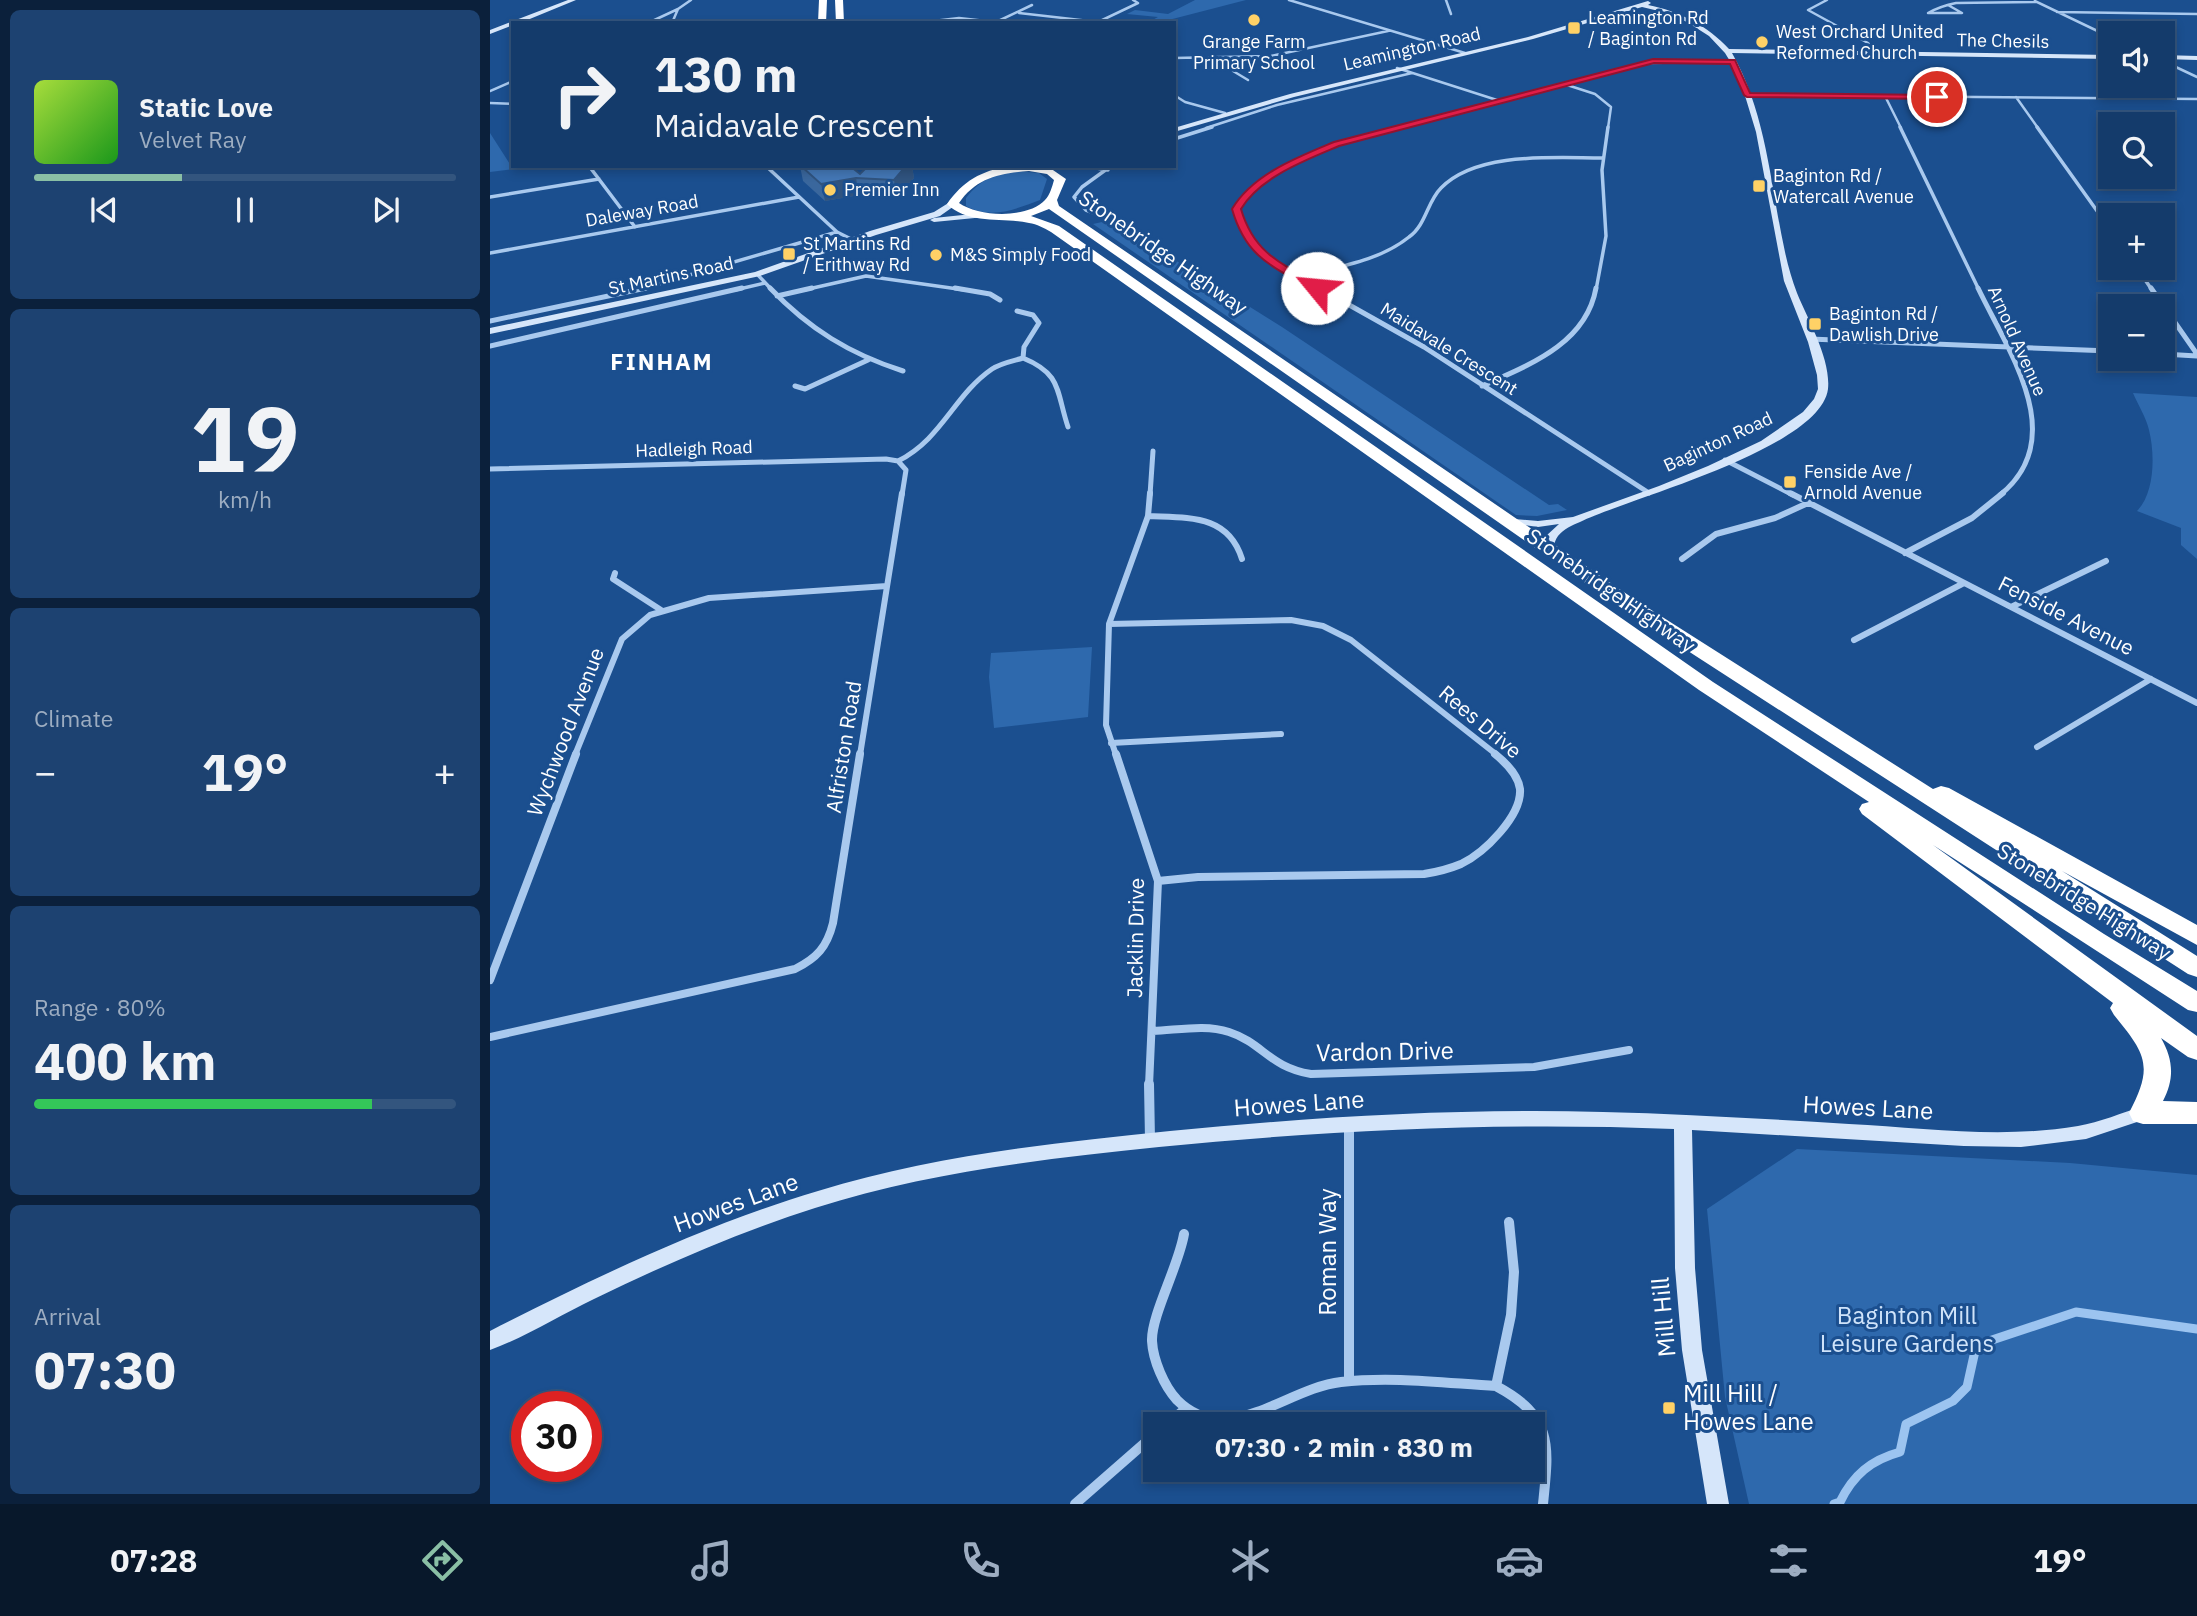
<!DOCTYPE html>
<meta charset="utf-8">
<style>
:root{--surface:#143b6b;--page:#1d4271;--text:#f1f3f6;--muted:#9dadc1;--line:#33557e;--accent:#8abfa5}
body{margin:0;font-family:"IBM Plex Sans",sans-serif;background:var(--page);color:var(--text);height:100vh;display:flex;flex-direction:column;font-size:26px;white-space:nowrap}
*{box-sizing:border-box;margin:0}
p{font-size:23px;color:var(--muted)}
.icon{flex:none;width:38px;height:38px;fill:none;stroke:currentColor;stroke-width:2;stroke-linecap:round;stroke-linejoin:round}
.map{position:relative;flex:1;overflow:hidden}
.sheet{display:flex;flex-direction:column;gap:10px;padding:10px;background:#0b203b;width:490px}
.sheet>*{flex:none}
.top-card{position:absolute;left:21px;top:21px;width:665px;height:147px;border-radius:0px;box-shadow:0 4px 10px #0003,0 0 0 2px var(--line);background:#143b6b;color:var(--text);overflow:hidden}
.fabs{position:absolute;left:1608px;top:21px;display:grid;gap:14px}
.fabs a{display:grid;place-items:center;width:77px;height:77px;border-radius:0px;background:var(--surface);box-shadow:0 4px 10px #0003,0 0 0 2px var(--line);font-size:35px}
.speed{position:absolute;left:21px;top:1391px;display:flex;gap:14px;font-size:35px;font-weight:700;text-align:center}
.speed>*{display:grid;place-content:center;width:91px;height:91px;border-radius:50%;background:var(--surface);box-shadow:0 4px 10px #0003,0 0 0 2px var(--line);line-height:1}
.speed .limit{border:10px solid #d22;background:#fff;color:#111}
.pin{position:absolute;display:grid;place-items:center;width:60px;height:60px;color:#fff;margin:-30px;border:4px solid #fff;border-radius:50%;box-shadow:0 2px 7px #0007}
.me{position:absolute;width:77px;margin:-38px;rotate:298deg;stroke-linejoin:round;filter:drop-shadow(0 0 5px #0008)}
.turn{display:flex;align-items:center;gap:24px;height:147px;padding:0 28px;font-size:32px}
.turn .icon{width:91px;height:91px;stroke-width:2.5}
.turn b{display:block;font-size:49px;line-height:60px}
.big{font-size:52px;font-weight:700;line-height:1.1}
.sheet .widget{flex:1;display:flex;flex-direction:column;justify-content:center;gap:10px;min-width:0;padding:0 24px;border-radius:10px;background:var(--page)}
.sheet .dial{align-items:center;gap:0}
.dial b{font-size:91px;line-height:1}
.song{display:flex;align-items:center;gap:21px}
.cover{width:84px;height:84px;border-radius:10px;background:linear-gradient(135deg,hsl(80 70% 55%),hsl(120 70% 35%))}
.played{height:7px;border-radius:4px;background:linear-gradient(90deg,var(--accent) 35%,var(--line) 35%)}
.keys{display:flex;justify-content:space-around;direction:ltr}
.heat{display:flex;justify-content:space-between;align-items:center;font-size:38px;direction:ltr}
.charge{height:10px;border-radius:5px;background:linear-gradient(90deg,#34c759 80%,var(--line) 0)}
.trip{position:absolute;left:653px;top:1412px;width:402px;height:70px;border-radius:0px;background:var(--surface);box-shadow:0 4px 10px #0003,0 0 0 2px var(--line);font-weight:700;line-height:70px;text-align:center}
.tab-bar{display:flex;height:112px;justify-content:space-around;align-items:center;background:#08182b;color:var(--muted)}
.tab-bar .icon{width:49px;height:49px}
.tab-bar .active{color:var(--accent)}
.tab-bar b{font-size:32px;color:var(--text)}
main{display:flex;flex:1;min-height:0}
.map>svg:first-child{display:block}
.green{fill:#2e69ad}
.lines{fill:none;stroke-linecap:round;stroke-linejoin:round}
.stream{stroke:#9cc4f0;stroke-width:9}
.street-far5{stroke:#a9c9ee;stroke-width:2.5}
.street-far4{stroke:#a9c9ee;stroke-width:3.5}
.street-far3{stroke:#a9c9ee;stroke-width:5}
.street-far2{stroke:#a9c9ee;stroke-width:6}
.street-far1{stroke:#a9c9ee;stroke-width:8}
.street{stroke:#a9c9ee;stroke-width:10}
.secondary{fill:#d6e6fa;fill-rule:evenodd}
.highway{fill:#fff;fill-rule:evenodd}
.wall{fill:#3a679d}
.shaded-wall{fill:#305480}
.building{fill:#4478b7;stroke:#305480;stroke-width:2}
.route{fill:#e11d48;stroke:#92132f;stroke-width:2}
.poi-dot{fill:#ffd166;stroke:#1b4f8f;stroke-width:2.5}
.labels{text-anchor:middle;stroke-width:6;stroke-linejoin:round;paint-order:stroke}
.far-poi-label{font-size:18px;fill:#fff;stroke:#1b4f8f;text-anchor:start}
.far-street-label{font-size:18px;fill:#fff;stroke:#1b4f8f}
.street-label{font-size:21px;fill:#fff;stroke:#1b4f8f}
.far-district-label{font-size:23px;font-weight:bold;letter-spacing:2px;fill:#fff;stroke:#1b4f8f}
.near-street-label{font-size:24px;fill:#fff;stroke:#1b4f8f}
.near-park-label{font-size:24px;fill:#cfe3fa;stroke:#1b4f8f}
.near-poi-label{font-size:24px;fill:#fff;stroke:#1b4f8f;text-anchor:start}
</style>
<main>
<section class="sheet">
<div class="widget">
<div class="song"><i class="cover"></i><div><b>Static Love</b><p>Velvet Ray</p></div></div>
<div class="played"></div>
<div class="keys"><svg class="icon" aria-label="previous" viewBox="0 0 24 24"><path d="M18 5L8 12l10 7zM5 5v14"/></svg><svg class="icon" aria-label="pause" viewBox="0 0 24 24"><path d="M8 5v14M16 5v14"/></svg><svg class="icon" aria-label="next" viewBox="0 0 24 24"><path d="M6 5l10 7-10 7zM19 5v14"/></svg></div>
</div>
<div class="widget dial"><b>19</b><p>km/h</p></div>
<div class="widget"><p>Climate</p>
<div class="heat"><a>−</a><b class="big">19°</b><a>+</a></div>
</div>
<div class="widget"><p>Range · 80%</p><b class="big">400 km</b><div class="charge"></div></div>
<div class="widget"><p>Arrival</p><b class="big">07:30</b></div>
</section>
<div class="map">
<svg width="1707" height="1504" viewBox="0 0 1707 1504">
<rect width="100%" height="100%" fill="#1b4f8f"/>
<path class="green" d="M 705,0 L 756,0 L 667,23 L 657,23 L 668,17 L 637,14 L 645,10 L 678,14 Z
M 0,133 L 23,169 L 0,172 Z
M 527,171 L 549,173 L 557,179 L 550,200 C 526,209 501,220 476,206 L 476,198 C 493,177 501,177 527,171 Z
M 621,220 L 792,327 L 1059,505 L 1068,504 L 1077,510 L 1047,516 L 1026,515 L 603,224 Z
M 1643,393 L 1707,397 L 1707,559 L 1691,545 L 1691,528 L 1647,511 C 1665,493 1665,454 1659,430 C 1656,417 1648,405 1643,393 Z
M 602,647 L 598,717 L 504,728 L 499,677 L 501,653 Z
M 1307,1149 L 1580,1163 L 1707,1175 L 1707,1504 L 1259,1504 L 1235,1397 L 1217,1209 Z"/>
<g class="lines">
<path class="stream" d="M 1344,1504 L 1350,1502 C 1363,1475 1381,1460 1410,1452 L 1416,1424 L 1463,1401 L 1477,1387 L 1485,1351 L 1502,1340 L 1586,1312 L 1707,1329"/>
<path class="street-far5" d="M 799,0 L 975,53
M 956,0 L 961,14
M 1337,0 L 1318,10 L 1378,43 L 1387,53
M 1545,1 L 1620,37
M 1458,5 L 1472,13 L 1438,13 C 1447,8 1456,5 1466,3 L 1547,2
M 1567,12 L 1707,14
M 529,13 L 608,22
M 158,23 L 188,9
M 182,23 L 188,9 L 201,0
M 426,23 L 469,18 L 505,22
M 504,23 L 542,5
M 606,23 L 648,3 L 643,0
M 744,57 L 743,71 L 758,80
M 684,58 L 781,56 L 898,31
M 1673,61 L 1707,77
M 907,68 L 1010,101
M 1074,84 L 1105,94 L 1121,107 L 1118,128
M 0,91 L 23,81
M 684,95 L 695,102 L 735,113
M 1257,95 L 1707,99
M 1395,96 L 1411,128
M 1526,97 L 1548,128
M 0,103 L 23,104
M 716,128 L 787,105 L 922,73
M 906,128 L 1152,63 L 1243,62"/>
<path class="street-far4" d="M 1410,127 L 1489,290
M 1547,127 L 1620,229
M 684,139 L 722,127
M 99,166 L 145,227
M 276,166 L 347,232 L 365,241
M 595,166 L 618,170
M 0,197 L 109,179
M 619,219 L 596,210 L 584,197 L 592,187 L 621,166
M 0,253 L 309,197
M 1647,268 L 1662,290
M 267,274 L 282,290
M 808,277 C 845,267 888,262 919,237 C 936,225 937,202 951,188 C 987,151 1065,158 1112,158
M 148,290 L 347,232
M 245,290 L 275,283
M 314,290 L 376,276 L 475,290
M 832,290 C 797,270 752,254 746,209 C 782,158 855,142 912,127
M 1106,290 L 1116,236 L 1112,170 L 1118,127"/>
<path class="street-far3" d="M 280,288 C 319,329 360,354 413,371
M 465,288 L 500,294 L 510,300
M 829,288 L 934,347 L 1159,493
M 1488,288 C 1518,351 1581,438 1510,495
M 1661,288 L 1707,354
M 287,296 L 322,288
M 527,311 L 543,315 L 549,323 L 534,347 L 533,358
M 0,321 L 156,288
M 1320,339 L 1620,351
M 0,346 L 252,288
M 1673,354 L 1707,356
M 305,386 L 315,389 L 378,360
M 992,386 C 1039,365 1096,344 1106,288
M 1235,460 L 1303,495
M 408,461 C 452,439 464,395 502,369 C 511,363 523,361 533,358 C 572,374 566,391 578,427
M 408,461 L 416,470 L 412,495
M 0,469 L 396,459 L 408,461
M 660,495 L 663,451"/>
<path class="street-far2" d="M 1300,493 L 1707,703
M 658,516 C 698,518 738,514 752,559
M 1415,553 L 1482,518 L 1513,493
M 1192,559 L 1226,534 L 1285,518 L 1318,503
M 125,573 L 123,579 L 171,610
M 1521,607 L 1616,561
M 619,624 L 801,620 L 833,626 L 861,640 L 1007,755
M 1364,640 L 1474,583
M 621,743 L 791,734
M 1547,747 L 1661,679
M 85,755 L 132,639 L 160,615 L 219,598 L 397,586
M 370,755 L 412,493
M 626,755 L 616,725 L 619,624 L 658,516 L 660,493"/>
<path class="street-far1" d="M 626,754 L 668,881 L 659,1086
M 668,881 L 708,877 L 934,874 C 947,872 959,869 971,864 C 994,853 1032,816 1030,789 C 1028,774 1015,762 1005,754
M 0,980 L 86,754
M 663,1031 C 688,1030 716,1024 739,1032 C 773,1043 779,1067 821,1074 L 1044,1067 L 1139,1050
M 0,1037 L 305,969 C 327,958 337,947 343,923 L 370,754"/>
<path class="street" d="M 659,1084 L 660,1140
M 859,1125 L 859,1380
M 1019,1222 L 1024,1272 L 1021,1315 L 1006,1386 C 1064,1417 1059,1445 1053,1504
M 694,1234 C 689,1265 661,1316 662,1341 C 663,1360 674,1386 687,1400 C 737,1450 796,1388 851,1382 C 902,1376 955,1383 1006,1386
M 677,1424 L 694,1410
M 585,1504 L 665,1434"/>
<path class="secondary" d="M 78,0 L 86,0 L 30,23 L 23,23 L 23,25 L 0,34 L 0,30 Z
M 1158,1 L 1161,3 L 1158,5 C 1189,11 1218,26 1239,49 L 1620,55 L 1620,59 L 1242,53 C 1277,115 1280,184 1295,252 C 1298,266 1302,280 1307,293 C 1318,320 1341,359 1338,389 C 1330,449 1139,498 1090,522 C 1082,525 1074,529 1068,536 C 1063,543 1065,549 1057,553 L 1051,549 L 1056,536 L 1069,524 L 1048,527 L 1012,522 L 1012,518 L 1048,521 L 1083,517 L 1169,486 L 1218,466 L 1271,441 L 1313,412 L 1324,399 L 1328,389 L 1327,375 L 1318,342 L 1294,281 L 1266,132 L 1249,76 L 1235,53 L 1219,36 L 1197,22 L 1173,12 L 1152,7 L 1043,39 L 804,97 L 684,132 L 684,128 L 800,94 L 1038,37 Z
M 1673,55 L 1707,56 L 1707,60 L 1673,59 Z
M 543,166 L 579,166 L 546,170 L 543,170 Z
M 460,202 L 467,204 L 450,216 L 386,235 L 270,276 L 0,334 L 0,328 L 265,272 L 380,231 L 444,212 Z
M 492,213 L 495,213 L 495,217 L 444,222 L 440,220 L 444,218 Z
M 1653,1106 L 1659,1108 L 1662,1113 L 1659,1118 L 1596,1139 L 1531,1147 L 1474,1146 L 1202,1130 L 1205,1268 L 1212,1350 L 1239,1504 L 1217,1504 L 1192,1350 L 1185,1268 L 1184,1129 C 1011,1122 841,1130 669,1147 C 554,1159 437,1172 325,1208 C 249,1232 176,1264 104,1299 C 70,1315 36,1337 0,1350 L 0,1331 C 106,1277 214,1225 328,1191 C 442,1156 561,1143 680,1131 C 824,1117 968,1108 1113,1112 C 1195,1114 1277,1119 1359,1124 C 1435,1128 1512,1139 1588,1126 C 1610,1122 1632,1113 1653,1106 Z"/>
<path class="highway" d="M 329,0 L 337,0 L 336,23 L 328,23 Z
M 345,0 L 353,0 L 354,23 L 346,23 Z
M 519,166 L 560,168 L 576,179 L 567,200 L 569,206 L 1144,599 L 1443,789 L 1451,786 L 1459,788 L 1707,925 L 1707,945 L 1572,871 L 1707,956 L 1707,977 L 1698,974 L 1130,607 L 559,209 L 541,216 L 569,226 L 1223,682 L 1614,934 L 1707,991 L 1707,1012 L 1698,1010 L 1443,845 L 1707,1036 L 1707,1060 L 1698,1057 L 1671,1038 C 1683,1059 1685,1078 1673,1101 L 1707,1102 L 1707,1124 L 1653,1124 L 1643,1121 L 1639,1113 C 1664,1066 1656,1054 1624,1015 L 1620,1008 L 1623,1003 L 1372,814 L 1369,809 L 1372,804 L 1379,802 L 1209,690 L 561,232 C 554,228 547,224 539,223 C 513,217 478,225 457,204 C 473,181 491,171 519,166 ZM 539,171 L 557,174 L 564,180 C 562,187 560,195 555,200 C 537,219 489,217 469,203 C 486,178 510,173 539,171 Z"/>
</g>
<path class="wall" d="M 310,166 L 360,166 L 370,174 L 378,166 L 422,166 L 424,178 L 407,197 L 369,195 L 335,201 L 313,181 Z"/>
<path class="shaded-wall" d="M 416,166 L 422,166 L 424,178 L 407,197 L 404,180 Z
M 366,178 L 369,195 L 335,201 L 331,184 Z"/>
<path class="building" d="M 311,166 L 360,166 L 370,174 L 378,166 L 416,166 L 404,180 L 366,178 L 331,184 Z"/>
<path class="route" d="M 1163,59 L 1245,60 L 1260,93 L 1447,95 L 1451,97 L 1447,99 L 1257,97 L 1254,95 L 1240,64 L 1164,63 L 849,146 C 816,160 770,177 751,209 C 764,254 792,264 831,285 L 831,290 L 824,290 C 782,266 756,258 742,209 C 763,174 808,157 844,142 Z"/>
<g class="poi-dot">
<circle cx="764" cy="20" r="7"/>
<rect x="1077" y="21" width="14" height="14" rx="3.5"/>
<circle cx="1272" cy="42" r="7"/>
<rect x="1262" y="179" width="14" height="14" rx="3.5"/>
<circle cx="340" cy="190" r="7"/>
<rect x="292" y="247" width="14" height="14" rx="3.5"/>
<circle cx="446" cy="255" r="7"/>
<rect x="1318" y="317" width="14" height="14" rx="3.5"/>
<rect x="1293" y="475" width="14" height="14" rx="3.5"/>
<rect x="1172" y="1401" width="14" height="14" rx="3.5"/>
</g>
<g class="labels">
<g class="far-poi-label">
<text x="1098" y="24">Leamington Rd<tspan x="1098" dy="21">/ Baginton Rd</tspan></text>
<text x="1286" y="38">West Orchard United<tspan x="1286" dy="21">Reformed Church</tspan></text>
<text x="764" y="48" text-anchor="middle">Grange Farm<tspan x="764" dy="21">Primary School</tspan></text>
<text x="1283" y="182">Baginton Rd /<tspan x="1283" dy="21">Watercall Avenue</tspan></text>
<text x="354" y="196">Premier Inn</text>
<text x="313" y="250">St Martins Rd<tspan x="313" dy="21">/ Erithway Rd</tspan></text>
<text x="460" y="261">M&amp;S Simply Food</text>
<text x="1339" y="320">Baginton Rd /<tspan x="1339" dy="21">Dawlish Drive</tspan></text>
<text x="1314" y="478">Fenside Ave /<tspan x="1314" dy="21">Arnold Avenue</tspan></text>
</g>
<g class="far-street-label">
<text transform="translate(1513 41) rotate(1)" y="6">The Chesils</text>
<text transform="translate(922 49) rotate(-13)" y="6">Leamington Road</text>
<text transform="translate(152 211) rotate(-10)" y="6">Daleway Road</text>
<text transform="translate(181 276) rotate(-12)" y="6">St Martins Road</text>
<text transform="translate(1527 341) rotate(66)" y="6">Arnold Avenue</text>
<text transform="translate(959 349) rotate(32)" y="6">Maidavale Crescent</text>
<text transform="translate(1228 442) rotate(-25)" y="6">Baginton Road</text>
<text transform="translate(204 449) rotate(-2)" y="6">Hadleigh Road</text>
</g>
<g class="street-label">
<text transform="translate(673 253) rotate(35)" y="7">Stonebridge Highway</text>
<text transform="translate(1121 591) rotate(35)" y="7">Stonebridge Highway</text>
<text transform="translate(1576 616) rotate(27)" y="7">Fenside Avenue</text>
<text transform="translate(990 722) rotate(40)" y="7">Rees Drive</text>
<text transform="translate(76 732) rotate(-69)" y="7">Wychwood Avenue</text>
<text transform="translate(354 747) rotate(-81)" y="7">Alfriston Road</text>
<text transform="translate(1594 902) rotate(32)" y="7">Stonebridge Highway</text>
<text transform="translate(646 938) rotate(-89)" y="7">Jacklin Drive</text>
</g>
<g class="far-district-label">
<text x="172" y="370">FINHAM</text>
</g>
<g class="near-street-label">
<text transform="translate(895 1052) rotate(-1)" y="8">Vardon Drive</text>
<text transform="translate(809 1104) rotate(-4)" y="8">Howes Lane</text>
<text transform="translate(1378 1108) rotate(3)" y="8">Howes Lane</text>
<text transform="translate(246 1203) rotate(-20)" y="8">Howes Lane</text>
<text transform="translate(838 1252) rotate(-90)" y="8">Roman Way</text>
<text transform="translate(1174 1317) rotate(-95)" y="8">Mill Hill</text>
</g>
<g class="near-park-label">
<text x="1417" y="1324">Baginton Mill<tspan x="1417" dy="28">Leisure Gardens</tspan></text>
</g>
<g class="near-poi-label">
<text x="1193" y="1402">Mill Hill /<tspan x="1193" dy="28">Howes Lane</tspan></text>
</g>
</g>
</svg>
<div class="fabs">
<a><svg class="icon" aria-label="sound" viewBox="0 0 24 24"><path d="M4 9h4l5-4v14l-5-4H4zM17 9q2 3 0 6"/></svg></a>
<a><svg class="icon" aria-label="search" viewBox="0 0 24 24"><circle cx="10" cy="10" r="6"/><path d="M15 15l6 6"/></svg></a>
<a>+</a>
<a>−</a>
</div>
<div class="speed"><div class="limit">30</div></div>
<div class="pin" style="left:1447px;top:97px;background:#d93025"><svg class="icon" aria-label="arrive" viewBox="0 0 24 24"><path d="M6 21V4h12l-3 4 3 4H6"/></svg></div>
<svg class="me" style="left:827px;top:288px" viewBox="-20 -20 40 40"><circle r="19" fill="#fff"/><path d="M0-13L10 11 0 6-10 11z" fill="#e11d48"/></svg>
<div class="trip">07:30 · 2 min · 830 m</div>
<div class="top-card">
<div class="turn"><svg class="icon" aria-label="right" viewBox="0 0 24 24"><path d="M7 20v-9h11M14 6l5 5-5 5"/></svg><div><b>130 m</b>Maidavale Crescent</div></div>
</div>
</div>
</main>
<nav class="tab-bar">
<b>07:28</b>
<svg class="icon active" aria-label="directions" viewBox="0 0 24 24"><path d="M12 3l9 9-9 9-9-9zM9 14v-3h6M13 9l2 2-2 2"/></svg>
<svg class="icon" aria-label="music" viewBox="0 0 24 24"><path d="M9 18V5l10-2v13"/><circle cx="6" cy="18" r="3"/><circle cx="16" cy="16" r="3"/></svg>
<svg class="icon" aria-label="phone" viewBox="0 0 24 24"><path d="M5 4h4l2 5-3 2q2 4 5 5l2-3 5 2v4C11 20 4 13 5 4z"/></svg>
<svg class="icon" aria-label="climate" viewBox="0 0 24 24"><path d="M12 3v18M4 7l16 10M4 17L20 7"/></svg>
<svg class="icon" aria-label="car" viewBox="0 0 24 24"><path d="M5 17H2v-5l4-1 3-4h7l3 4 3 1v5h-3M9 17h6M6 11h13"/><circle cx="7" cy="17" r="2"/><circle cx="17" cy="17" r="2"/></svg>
<svg class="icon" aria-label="filters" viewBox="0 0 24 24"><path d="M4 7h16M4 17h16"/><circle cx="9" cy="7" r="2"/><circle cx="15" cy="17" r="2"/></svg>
<b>19°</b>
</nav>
